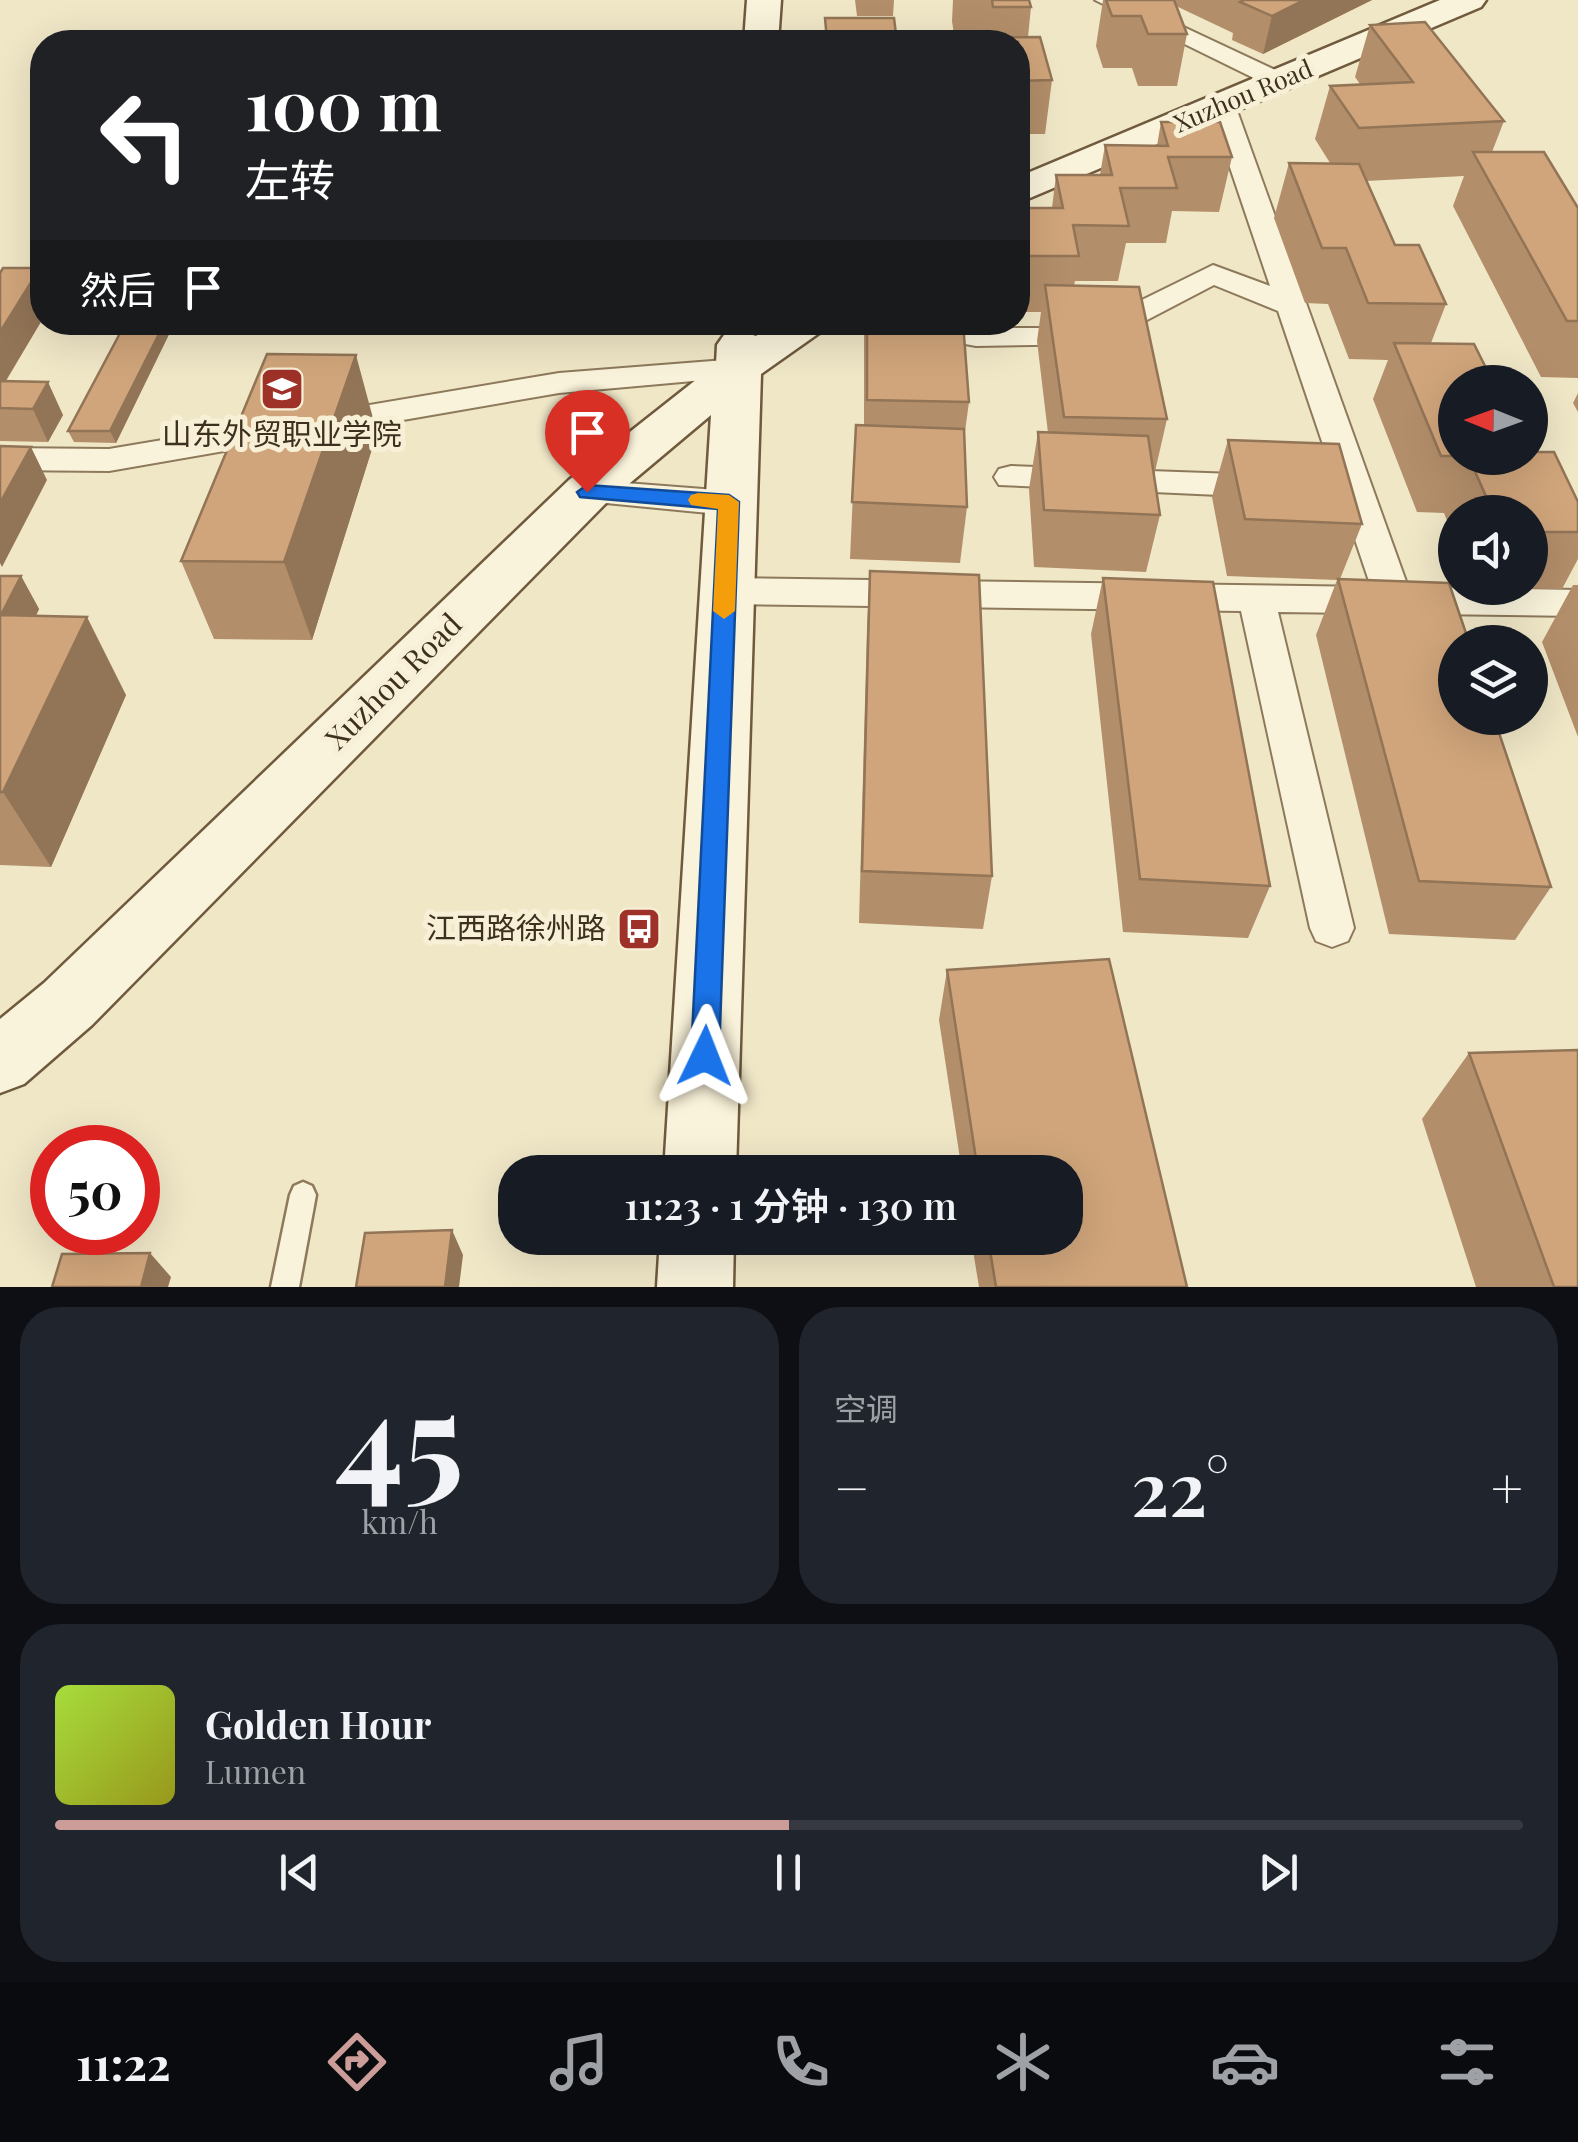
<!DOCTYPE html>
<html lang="zh">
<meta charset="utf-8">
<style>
:root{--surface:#171b24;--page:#20242c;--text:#f1f3f6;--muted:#9ea1a6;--line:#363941;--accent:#cc9c99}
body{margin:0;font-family:"Playfair Display","Noto Sans SC",serif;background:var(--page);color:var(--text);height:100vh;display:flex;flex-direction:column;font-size:38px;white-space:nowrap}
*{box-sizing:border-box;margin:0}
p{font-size:32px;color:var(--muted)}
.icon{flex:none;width:55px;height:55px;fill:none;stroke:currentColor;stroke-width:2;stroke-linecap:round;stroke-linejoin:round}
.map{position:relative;height:1287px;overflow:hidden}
.drawer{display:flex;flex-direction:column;gap:20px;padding:20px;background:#0d0f14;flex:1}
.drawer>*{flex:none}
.banner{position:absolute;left:30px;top:30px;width:1000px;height:305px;border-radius:40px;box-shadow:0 10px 40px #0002;background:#202124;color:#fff;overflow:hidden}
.needle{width:65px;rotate:271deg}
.buttons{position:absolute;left:1438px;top:365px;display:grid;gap:20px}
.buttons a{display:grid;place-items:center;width:110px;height:110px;border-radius:50%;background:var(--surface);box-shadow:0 10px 40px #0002;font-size:50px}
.speed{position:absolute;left:30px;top:1125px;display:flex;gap:20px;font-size:50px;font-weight:700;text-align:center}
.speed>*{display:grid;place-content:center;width:130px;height:130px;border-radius:50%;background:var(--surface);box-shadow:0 10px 40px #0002;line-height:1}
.speed .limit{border:15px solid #d22;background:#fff;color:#111}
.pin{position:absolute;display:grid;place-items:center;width:85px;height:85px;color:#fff;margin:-102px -42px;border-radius:50% 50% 50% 0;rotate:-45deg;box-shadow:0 0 10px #0007}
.pin .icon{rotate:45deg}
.me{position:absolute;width:110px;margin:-55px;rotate:2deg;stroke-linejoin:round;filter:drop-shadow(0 0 8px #0008)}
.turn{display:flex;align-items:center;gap:35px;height:210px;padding:0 50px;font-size:45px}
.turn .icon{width:130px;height:130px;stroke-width:2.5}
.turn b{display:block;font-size:70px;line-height:85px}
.then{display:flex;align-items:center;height:95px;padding:0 50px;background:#0003;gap:20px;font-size:38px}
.big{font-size:75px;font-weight:600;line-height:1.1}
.drawer .widget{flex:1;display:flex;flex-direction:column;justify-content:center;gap:15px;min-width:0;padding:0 35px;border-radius:40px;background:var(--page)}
.drawer .dial{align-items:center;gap:0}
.dial b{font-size:130px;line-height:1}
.song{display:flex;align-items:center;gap:30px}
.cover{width:120px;height:120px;border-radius:15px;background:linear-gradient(135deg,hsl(80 70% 55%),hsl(60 70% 35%))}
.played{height:10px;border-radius:5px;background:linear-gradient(90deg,var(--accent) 50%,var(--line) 50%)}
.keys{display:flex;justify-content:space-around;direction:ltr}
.heat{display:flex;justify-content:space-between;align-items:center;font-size:55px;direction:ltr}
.drawer .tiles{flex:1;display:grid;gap:20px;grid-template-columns:1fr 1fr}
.widget:last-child{grid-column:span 2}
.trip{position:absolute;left:498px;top:1155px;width:585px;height:100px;border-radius:40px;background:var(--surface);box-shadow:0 10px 40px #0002;font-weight:600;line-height:100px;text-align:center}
.dock{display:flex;height:160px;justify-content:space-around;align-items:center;background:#090b0e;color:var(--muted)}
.dock .icon{width:70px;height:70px}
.dock .selected{color:var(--accent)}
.dock b{font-size:45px;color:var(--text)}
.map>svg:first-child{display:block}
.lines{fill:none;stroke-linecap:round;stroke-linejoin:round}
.lane-casing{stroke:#8d795b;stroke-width:5}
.street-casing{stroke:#8d795b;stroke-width:4}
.secondary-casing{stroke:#6f5a3e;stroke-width:5}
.lane{fill:#faf3db;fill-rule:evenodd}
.street{fill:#faf3db;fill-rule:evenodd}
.secondary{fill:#faf3db;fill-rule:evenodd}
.wall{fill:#b38e6a}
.shaded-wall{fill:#927456}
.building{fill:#d0a57b;stroke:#927456;stroke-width:2.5}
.route{fill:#1a73e8;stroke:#114b97;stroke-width:2.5}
.slow{fill:#f59e0b}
.labels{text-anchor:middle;stroke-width:10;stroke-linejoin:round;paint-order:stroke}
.far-street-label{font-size:25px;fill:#3d301f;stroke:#f7f0d7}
.poi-label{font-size:30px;fill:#3d301f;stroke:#f7f0d7}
.street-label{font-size:30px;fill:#3d301f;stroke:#f7f0d7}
</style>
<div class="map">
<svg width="1578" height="1287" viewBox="0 0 1578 1287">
<rect width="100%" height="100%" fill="#f0e7c7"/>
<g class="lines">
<defs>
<path id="lane" d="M 303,1182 L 312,1186 L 316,1195 L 299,1287 L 271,1287 L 290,1195 L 294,1186 Z"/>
<path id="street" d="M 1095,0 L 1126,0 L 1288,76 L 1291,81 L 1288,86 L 1270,86 Z
M 1222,97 L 1235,105 L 1408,587 L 1578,590 L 1578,616 L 1278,612 L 1354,928 L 1348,941 L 1332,947 L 1316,941 L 1310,928 L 1241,611 L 725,604 L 712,600 L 707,591 L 712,582 L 725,578 L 1371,587 L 1278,311 L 1214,285 L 1101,344 L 976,346 L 965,344 L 961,337 L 965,330 L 976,328 L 1085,328 L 1213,265 L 1270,286 L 1209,105 Z
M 738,359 L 749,362 L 754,369 L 749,376 L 559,393 L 109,471 L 0,470 L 0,448 L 109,449 L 559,373 Z
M 1011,466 L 1263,475 L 1275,478 L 1280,486 L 1275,494 L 1263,497 L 999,485 L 994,477 L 999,469 Z
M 587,480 L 729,491 L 741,495 L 746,503 L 741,511 L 729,515 L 575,500 L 570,492 L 575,484 Z"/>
<path id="secondary" d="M 747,0 L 781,0 L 778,42 L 744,42 Z
M 1440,0 L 1486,0 L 1481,7 L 1018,203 L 1018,177 Z
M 776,322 L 828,322 L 822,331 L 761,374 L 736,1172 L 664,1172 L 711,415 L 605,504 L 92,1025 L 24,1084 L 0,1093 L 0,1019 L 44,983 L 569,480 L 716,364 L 717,345 L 724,335 L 740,331 L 756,336 Z
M 660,1238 L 734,1238 L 733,1287 L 657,1287 Z"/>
</defs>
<use href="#lane" class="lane-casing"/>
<use href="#street" class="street-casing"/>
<use href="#secondary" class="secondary-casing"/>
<use href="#lane" class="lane"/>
<use href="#street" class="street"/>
<use href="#secondary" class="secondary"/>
</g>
<path class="wall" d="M 828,0 L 894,0 L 893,16 L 857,16 L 855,0 Z
M 953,0 L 1029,0 L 1031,7 L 1028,37 L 1052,80 L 1045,134 L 1018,134 L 1018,42 L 955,42 L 952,21 Z
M 1103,0 L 1372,0 L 1263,54 L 1232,40 L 1233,33 L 1176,6 L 1187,34 L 1177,86 L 1138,86 L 1132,68 L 1103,68 L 1096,46 Z
M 825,18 L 897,42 L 825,42 Z
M 1370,25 L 1504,121 L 1492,152 L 1578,208 L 1578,378 L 1541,377 L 1453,206 L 1464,176 L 1366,181 L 1395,245 L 1446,304 L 1431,343 L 1455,382 L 1455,458 L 1530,458 L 1578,502 L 1578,559 L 1562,589 L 1474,588 L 1530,588 L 1530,512 L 1455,512 L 1455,541 L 1444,513 L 1417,512 L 1373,399 L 1388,360 L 1349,359 L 1328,304 L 1305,303 L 1274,218 L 1289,163 L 1330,163 L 1315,139 L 1330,86 L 1360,84 L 1355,77 Z
M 1161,122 L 1232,157 L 1219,212 L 1172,211 L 1166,243 L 1126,243 L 1118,281 L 1075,281 L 1074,286 L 1167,419 L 1154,476 L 1160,515 L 1146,572 L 1034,567 L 1029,489 L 1038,432 L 1048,433 L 1037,341 L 1041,312 L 1018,312 L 1018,208 L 1052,208 L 1056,175 L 1100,175 L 1105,145 L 1157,146 Z
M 0,273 L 42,320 L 6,381 L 63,415 L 48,442 L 0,441 Z
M 126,322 L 175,322 L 116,443 L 74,442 L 68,431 Z
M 864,322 L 963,322 L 969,402 L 964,439 L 967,507 L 960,563 L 850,559 L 856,425 L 864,425 Z
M 1578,393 L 1578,412 L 1573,403 Z
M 377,433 L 312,640 L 214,639 L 181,561 Z
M 1228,440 L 1362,524 L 1340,579 L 1551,887 L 1515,940 L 1389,934 L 1316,635 L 1337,580 L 1227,576 L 1212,497 Z
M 870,571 L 992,876 L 983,929 L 859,923 L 867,628 Z
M 0,576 L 21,576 L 39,609 L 36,616 L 126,695 L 51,867 L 0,865 Z
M 1103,578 L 1270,886 L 1248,938 L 1123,932 L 1091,634 Z
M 1573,585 L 1578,585 L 1578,737 L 1542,642 Z
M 947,970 L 1187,1287 L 979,1287 L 971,1238 L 1065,1238 L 1065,1172 L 962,1172 L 939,1020 Z
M 1469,1053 L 1578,1287 L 1476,1287 L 1422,1119 Z"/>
<path class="shaded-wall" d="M 1304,0 L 1372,0 L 1263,54 L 1272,16 Z
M 40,268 L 42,274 L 42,320 L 0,390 L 0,332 Z
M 165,322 L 175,322 L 116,443 L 110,431 Z
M 356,355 L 377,433 L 312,640 L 284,562 Z
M 48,382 L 63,415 L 48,442 L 33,409 Z
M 31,447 L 47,480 L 2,567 L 0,563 L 0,503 Z
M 21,576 L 39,609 L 0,690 L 0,618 Z
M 87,617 L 126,695 L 51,867 L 3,792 Z
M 452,1230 L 463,1255 L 459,1287 L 445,1287 Z
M 150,1253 L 171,1277 L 168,1287 L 141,1287 Z"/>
<path class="building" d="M 992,0 L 1029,0 L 1031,7 L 993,7 Z
M 1106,0 L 1174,0 L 1187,34 L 1148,34 L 1141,16 L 1112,16 Z
M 1244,0 L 1304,0 L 1272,16 L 1240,2 Z
M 825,18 L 894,18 L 897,42 L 827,41 Z
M 1425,22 L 1504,121 L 1359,128 L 1330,86 L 1413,82 L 1370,25 Z
M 1040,37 L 1052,80 L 1018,81 L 1018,42 L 972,42 L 971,38 Z
M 1161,122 L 1220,122 L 1232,157 L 1168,157 L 1177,188 L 1120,188 L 1129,226 L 1073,225 L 1079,256 L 1018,256 L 1018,208 L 1063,208 L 1056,175 L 1112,175 L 1105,145 L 1168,146 Z
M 1473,152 L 1544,152 L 1578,208 L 1578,321 L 1567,321 Z
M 1289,163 L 1359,164 L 1395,245 L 1419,245 L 1446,304 L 1368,303 L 1346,248 L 1322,248 Z
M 3,268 L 40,268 L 0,332 L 0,273 Z
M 1045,285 L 1139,287 L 1167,419 L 1064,417 Z
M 126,322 L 165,322 L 110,431 L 68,431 Z
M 867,322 L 963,322 L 969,402 L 867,400 Z
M 1394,343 L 1474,344 L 1493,382 L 1455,382 L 1455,456 L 1441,456 Z
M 267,354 L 356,355 L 284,562 L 181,561 Z
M 0,381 L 48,382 L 33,409 L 0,408 Z
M 856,425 L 964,429 L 967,507 L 852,502 Z
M 1038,432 L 1148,436 L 1160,515 L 1044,510 Z
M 1228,440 L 1339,444 L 1362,524 L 1245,519 Z
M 0,446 L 31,447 L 0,503 Z
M 1530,452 L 1554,452 L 1578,502 L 1578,532 L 1530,532 L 1530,512 L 1493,512 L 1469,458 L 1530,458 Z
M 870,571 L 979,575 L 992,876 L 862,871 Z
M 0,576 L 21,576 L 1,615 L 0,615 Z
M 1103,578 L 1213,582 L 1270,886 L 1140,879 Z
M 1338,579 L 1449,583 L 1469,642 L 1455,642 L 1455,718 L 1494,718 L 1551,887 L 1419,881 Z
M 0,615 L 87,617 L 3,792 L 0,792 Z
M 1109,959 L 1187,1287 L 996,1287 L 988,1238 L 1065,1238 L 1065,1172 L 978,1172 L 947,970 Z
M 1578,1050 L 1578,1287 L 1554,1287 L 1469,1053 Z
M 452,1230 L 445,1287 L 356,1287 L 365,1233 Z
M 150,1253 L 141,1287 L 52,1287 L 62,1254 Z"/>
<path class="route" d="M 587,485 L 729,495 L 739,502 L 719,1056 L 715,1066 L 705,1069 L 695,1066 L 691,1056 L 718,509 L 580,497 L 577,492 Z"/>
<path class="slow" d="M 698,493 L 729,495 L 739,502 L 735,611 L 724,619 L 713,611 L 718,509 L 691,505 L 688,500 L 691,495 Z"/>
<defs>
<symbol id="school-square" viewBox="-11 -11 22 22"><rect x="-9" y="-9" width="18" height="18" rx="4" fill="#9e3128" stroke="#f7f0d7"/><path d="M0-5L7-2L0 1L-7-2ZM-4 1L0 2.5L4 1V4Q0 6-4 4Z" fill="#fff"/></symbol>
<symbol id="bus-square" viewBox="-11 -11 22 22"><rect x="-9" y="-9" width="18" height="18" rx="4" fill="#9e3128" stroke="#f7f0d7"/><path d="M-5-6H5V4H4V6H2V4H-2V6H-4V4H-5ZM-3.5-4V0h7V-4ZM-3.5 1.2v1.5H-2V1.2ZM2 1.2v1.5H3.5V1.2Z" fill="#fff"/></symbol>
</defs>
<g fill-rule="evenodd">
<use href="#school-square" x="257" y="364" width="50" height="50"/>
<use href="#bus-square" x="614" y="904" width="50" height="50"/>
</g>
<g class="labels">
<g class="far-street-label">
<text transform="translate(1243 96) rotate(-23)" y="9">Xuzhou Road</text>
</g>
<g class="poi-label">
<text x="282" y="445">山东外贸职业学院</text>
<text x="606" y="939" text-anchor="end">江西路徐州路</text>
</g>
<g class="street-label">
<text transform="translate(394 682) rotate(-45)" y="10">Xuzhou Road</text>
</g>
</g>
</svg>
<div class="buttons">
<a><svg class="needle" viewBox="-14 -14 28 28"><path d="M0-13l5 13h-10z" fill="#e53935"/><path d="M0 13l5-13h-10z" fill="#9ea1a6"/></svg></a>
<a><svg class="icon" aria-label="sound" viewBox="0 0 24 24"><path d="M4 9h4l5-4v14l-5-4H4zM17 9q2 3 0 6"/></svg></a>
<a><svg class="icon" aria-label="layers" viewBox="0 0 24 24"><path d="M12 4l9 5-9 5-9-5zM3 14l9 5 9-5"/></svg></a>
</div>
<div class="speed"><div class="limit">50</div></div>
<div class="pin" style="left:587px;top:492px;background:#d93025"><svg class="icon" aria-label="arrive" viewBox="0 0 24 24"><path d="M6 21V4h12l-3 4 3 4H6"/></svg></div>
<svg class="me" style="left:705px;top:1056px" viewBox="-20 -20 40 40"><path d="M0-17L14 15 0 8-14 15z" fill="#1a73e8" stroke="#fff" stroke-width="4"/></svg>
<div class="trip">11:23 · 1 分钟 · 130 m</div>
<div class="banner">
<div class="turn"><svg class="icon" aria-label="left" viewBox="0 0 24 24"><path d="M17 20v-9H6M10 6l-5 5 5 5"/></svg><div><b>100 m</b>左转</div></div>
<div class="then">然后<svg class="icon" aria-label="arrive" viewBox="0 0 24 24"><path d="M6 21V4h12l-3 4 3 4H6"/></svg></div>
</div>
</div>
<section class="drawer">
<div class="tiles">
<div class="widget dial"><b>45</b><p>km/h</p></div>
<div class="widget"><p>空调</p>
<div class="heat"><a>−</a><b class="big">22°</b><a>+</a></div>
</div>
<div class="widget">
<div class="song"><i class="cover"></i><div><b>Golden Hour</b><p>Lumen</p></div></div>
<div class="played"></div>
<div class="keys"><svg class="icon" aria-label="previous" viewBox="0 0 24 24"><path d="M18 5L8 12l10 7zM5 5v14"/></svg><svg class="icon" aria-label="pause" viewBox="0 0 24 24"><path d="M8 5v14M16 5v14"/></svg><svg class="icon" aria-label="next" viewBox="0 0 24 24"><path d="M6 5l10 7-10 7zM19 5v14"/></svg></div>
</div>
</div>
</section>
<nav class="dock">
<b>11:22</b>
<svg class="icon selected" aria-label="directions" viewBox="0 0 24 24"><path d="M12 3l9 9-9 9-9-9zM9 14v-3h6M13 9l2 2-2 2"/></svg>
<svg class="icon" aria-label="music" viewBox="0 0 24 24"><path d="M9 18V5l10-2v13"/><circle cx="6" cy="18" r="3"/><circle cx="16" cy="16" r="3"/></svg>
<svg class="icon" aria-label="phone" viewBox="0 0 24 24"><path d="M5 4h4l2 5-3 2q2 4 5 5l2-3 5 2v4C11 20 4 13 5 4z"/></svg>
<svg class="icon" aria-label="climate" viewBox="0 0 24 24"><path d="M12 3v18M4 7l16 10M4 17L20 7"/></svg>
<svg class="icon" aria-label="car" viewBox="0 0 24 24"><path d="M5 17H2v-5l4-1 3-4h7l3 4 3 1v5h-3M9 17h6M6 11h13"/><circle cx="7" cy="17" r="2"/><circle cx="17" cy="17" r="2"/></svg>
<svg class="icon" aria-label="filters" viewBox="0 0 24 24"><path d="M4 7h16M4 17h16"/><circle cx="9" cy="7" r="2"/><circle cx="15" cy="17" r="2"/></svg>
</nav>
